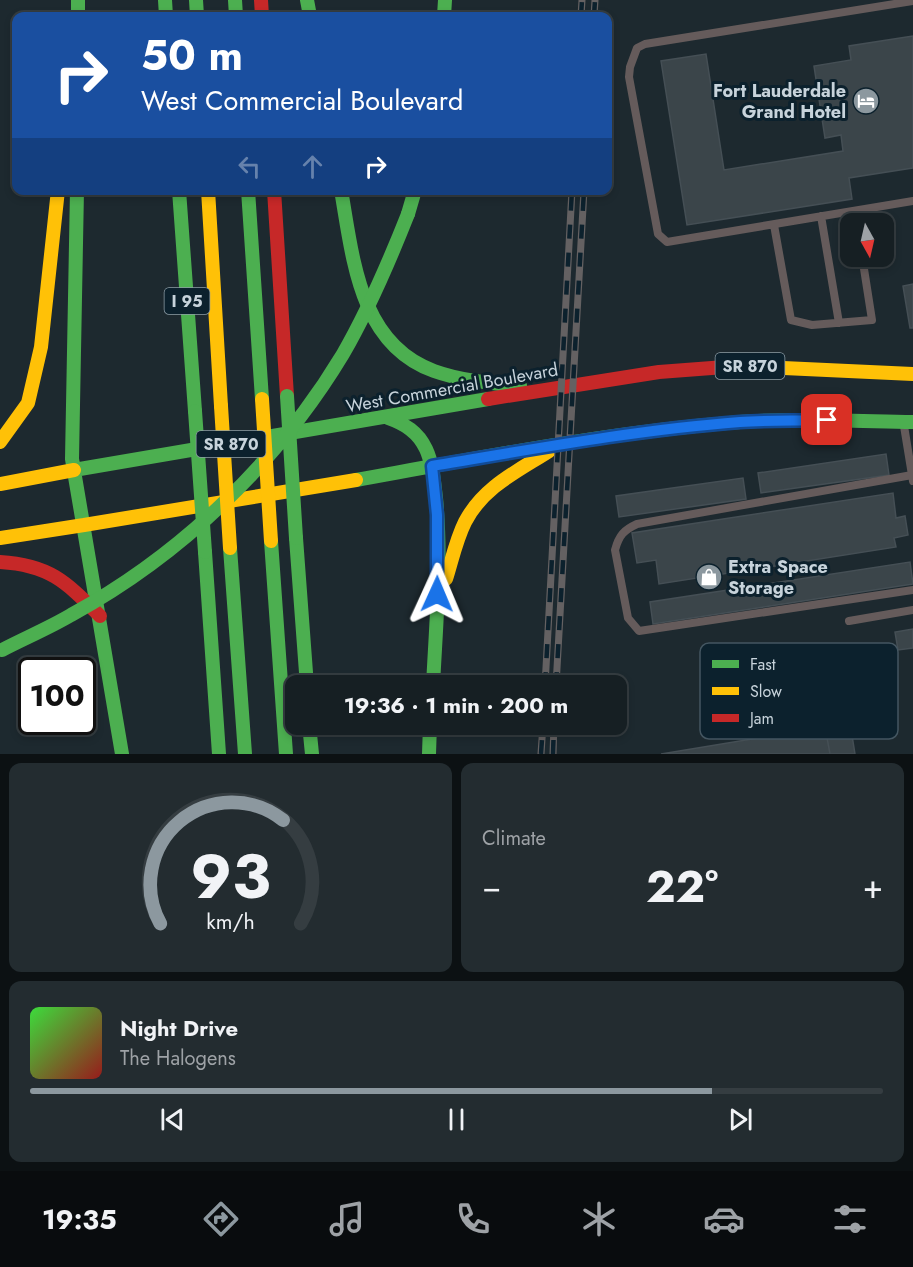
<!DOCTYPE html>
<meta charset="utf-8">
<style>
:root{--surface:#161f23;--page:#232c30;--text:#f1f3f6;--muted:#9ea2a6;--line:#353d41;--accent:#8c989f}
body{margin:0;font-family:Jost,sans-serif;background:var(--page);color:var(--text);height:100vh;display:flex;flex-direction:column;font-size:22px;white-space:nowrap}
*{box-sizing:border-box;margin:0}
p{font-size:20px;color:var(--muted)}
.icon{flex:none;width:33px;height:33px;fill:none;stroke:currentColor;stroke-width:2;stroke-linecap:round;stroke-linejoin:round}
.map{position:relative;height:754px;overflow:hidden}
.side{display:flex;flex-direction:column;gap:9px;padding:9px;background:#0c1113;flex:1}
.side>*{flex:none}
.top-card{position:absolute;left:12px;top:12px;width:600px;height:183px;border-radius:12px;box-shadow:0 3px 9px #0003,0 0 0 2px var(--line);background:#1a4fa0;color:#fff;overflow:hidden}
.needle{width:39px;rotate:172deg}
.buttons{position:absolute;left:840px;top:213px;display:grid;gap:12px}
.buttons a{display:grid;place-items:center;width:54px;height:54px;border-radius:12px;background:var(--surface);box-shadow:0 3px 9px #0003,0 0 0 2px var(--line);font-size:30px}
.speed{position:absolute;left:18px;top:657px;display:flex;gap:12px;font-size:30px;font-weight:700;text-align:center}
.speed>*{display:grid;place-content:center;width:78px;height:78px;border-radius:50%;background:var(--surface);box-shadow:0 3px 9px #0003,0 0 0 2px var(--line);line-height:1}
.speed .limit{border:3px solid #111;border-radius:9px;background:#fff;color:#111}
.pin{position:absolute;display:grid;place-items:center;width:51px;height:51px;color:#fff;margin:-26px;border-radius:12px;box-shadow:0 3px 9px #0006}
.me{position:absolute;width:66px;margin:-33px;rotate:1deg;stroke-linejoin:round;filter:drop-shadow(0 0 4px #0008)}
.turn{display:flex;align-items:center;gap:21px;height:126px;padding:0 30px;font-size:27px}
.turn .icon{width:78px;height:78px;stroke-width:2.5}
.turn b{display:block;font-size:42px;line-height:51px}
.lanes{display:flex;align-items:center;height:57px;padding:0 30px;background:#0003;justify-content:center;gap:30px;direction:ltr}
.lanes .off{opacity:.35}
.big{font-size:45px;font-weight:700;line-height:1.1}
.side .tile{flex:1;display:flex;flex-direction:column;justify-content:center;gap:9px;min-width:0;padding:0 21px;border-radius:12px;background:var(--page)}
.side .dial{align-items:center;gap:0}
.dial svg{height:156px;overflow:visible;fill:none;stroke:var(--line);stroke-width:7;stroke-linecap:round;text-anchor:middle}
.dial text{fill:var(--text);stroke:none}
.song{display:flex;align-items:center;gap:18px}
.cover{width:72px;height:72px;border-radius:9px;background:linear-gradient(135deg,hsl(120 70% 55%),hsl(0 70% 35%))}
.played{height:6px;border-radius:3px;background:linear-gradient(90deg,var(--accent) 80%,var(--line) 80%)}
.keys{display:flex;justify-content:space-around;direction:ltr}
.heat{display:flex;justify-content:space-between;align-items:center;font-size:33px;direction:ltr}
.side .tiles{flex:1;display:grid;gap:9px;grid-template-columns:1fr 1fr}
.tile:last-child{grid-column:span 2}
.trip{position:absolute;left:285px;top:675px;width:342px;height:60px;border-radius:12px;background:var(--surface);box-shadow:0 3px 9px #0003,0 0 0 2px var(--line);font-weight:700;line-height:60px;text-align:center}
.tab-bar{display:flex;height:96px;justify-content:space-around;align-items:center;background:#090c0e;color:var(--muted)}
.tab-bar .icon{width:42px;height:42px}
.tab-bar .on{color:var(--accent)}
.tab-bar b{font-size:27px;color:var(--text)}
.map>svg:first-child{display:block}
.building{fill:#3b454a;stroke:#454f55;stroke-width:1.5}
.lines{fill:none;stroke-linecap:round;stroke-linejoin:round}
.lane{stroke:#655b5b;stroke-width:8}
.fast{stroke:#4caf50;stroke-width:14}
.slow{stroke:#ffc107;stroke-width:14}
.jam{stroke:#c62828;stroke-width:14}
.rail-casing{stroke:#646162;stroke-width:7}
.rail{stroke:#0c212d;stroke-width:4.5;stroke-dasharray:14;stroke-linecap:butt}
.fast-bridge{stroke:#4caf50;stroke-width:14}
.slow-bridge{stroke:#ffc107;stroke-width:14}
.route-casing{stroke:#114b97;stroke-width:15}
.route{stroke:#1a73e8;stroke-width:10}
.labels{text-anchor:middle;stroke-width:6;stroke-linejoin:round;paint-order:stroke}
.shield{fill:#0c212d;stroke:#8f9ea7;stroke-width:1.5}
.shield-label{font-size:16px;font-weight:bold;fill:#c7d3db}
.poi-label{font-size:18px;font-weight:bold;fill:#c7d3db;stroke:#0c212d;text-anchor:end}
.street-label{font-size:18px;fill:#c7d3db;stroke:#0c212d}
.key{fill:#0c212d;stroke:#445661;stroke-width:1.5}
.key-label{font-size:16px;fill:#c7d3db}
</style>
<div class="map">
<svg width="913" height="754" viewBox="0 0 913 754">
<rect width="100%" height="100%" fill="#1d292f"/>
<path class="building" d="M 913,36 L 913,168 L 849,178 L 852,199 L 687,225 L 661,61 L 706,54 L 724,170 L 843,151 L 841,135 L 825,138 L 814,66 L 851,60 L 849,46 Z
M 913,284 L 913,328 L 910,328 L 903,286 Z
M 886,454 L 889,475 L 761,493 L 758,473 Z
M 743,478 L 746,499 L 619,517 L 616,496 Z
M 893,493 L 896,518 L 905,516 L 908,535 L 894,538 L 896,547 L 659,584 L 656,560 L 637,563 L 632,533 Z
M 910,562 L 913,584 L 653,624 L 650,602 Z
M 913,629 L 913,648 L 898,650 L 895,632 Z
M 850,723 L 855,754 L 830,754 L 825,727 Z
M 825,727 L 830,754 L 661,754 Z"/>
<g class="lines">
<path class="lane" d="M 913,1 L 645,44 L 637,48 L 630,67 L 629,77 L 658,234 L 667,242 L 913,201
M 855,211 L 857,224
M 821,216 L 839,323
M 774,225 L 791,320 L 812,325 L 872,320 L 862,256
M 904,426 L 913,481
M 912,475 L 637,524 C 624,530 619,535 615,550 L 628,618 L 639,631 L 913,590
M 849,621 L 913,610"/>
<path class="fast" d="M 78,0 L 78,16
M 165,0 L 166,16
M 196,0 L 197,16
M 235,0 L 236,16
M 307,0 L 310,16
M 444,16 L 445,0
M 77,190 L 72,459 L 122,754
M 179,190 L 195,411
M 248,190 L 262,399
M 341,190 C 353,258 359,344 434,371 C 462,381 491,383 520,386
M 408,214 L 415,190
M 388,418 C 405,424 418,432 426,449 C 433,464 434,482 436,498 C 442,561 436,623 433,686
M 74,470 L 488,399
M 356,480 C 483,457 611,432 740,422 C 797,418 855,421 913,422
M 296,538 L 307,686
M 271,541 L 286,754
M 230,548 L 245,754
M 205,552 L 219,754
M 309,724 L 312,754
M 429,754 L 430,724"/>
<path class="slow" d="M 208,190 L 221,406
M 725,367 L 743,366 L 913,374
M 0,442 L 28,403 L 41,347 L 58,190
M 0,484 L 74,470
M 84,525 L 356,480
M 0,538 L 84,525
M 446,579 C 452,560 456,540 465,522 C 483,487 518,471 549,451"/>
<path class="jam" d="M 261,0 L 262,16
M 274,190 L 287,396
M 488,399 L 659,372 L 725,367
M 0,562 C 50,565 66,582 100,616"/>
<defs>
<path id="rail" d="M 581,16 L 582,0
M 594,16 L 595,0
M 545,686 L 572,190
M 556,686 L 584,190
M 541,754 L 543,724
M 553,754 L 554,724"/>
</defs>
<use href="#rail" class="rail-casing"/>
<use href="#rail" class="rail"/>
<path class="fast-bridge" d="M 287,396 L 296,538
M 195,411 L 205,552
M 2,650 C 25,638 49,628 71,615 C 181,555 278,462 343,354 C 369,309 389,262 408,214"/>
<path class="slow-bridge" d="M 262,399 L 271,541
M 221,406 L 230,548"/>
</g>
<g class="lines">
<defs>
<path id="route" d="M 437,594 L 437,515 L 432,466 C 534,449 636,430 740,422 C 769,420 798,421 827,420"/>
</defs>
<use href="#route" class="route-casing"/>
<use href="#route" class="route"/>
</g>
<defs>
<symbol id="hotel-disc" viewBox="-11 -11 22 22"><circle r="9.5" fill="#8c989f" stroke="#0c212d"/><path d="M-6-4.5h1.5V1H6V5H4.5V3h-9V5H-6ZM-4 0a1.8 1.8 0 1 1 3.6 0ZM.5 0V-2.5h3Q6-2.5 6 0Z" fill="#fff"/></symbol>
<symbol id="shop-disc" viewBox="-11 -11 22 22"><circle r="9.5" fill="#8c989f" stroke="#0c212d"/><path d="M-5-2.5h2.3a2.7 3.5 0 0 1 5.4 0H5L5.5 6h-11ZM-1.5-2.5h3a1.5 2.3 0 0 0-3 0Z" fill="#fff"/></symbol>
</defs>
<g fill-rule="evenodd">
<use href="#hotel-disc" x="851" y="86" width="30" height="30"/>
<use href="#shop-disc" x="694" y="562" width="30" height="30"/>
</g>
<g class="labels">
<g class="shield">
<rect x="164.5" y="288" width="45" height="26" rx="4.5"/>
<rect x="715.5" y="353" width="69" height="26" rx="4.5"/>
<rect x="196.5" y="431" width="69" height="26" rx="4.5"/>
</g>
<g class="shield-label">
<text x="187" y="307">I 95</text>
<text x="750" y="372">SR 870</text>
<text x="231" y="450">SR 870</text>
</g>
<g class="poi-label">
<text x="846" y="97">Fort Lauderdale<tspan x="846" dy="21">Grand Hotel</tspan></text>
<text x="728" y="573" text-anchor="start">Extra Space<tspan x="728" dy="21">Storage</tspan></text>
</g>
<g class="street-label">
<text transform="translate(452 388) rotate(-10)" y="6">West Commercial Boulevard</text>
</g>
</g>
<rect x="700" y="643" width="198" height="96" rx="9" class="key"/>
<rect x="712" y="660" width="27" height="8" fill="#4caf50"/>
<rect x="712" y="687" width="27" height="8" fill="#ffc107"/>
<rect x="712" y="714" width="27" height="8" fill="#c62828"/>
<g class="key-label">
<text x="750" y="670">Fast</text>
<text x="750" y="697">Slow</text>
<text x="750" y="724">Jam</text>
</g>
</svg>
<div class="buttons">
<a><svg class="needle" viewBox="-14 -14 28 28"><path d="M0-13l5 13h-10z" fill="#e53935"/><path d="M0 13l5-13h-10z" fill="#9ea2a6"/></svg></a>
</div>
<div class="speed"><div class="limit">100</div></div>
<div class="pin" style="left:827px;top:420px;background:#d93025"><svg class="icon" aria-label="arrive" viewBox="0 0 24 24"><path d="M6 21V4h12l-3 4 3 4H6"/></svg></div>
<svg class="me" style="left:437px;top:594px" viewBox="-20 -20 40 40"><path d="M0-17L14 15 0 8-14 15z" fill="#1a73e8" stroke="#fff" stroke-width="4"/></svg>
<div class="trip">19:36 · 1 min · 200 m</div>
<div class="top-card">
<div class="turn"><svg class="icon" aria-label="right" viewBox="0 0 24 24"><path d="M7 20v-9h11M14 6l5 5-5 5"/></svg><div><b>50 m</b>West Commercial Boulevard</div></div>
<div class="lanes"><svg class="icon off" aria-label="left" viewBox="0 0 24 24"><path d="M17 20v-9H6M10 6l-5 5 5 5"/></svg><svg class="icon off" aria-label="ahead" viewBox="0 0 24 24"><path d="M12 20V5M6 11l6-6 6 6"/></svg><svg class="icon" aria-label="right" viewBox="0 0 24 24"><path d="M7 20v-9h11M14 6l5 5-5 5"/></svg></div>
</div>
</div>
<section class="side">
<div class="tiles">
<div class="tile dial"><svg viewBox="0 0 100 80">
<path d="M14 69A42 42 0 1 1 86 69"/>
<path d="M14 69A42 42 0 0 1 77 16" stroke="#8c989f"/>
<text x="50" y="56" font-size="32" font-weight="700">93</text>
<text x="50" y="72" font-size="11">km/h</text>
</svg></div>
<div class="tile"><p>Climate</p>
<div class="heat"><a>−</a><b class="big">22°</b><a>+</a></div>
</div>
<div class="tile">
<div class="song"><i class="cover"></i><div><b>Night Drive</b><p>The Halogens</p></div></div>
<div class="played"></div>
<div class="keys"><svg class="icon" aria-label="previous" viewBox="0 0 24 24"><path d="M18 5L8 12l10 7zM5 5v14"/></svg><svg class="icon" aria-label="pause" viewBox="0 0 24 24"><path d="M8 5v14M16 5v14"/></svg><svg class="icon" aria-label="next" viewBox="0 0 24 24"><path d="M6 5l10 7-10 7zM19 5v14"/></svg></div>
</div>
</div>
</section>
<nav class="tab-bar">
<b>19:35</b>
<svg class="icon on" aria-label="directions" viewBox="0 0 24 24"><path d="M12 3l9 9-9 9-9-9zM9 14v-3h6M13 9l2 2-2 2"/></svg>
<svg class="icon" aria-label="music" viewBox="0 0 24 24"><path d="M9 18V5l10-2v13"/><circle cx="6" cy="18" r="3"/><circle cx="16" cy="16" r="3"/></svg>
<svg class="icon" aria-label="phone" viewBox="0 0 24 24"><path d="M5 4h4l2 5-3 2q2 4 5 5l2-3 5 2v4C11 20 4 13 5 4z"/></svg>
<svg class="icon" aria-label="climate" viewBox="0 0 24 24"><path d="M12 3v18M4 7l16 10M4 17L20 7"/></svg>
<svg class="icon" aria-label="car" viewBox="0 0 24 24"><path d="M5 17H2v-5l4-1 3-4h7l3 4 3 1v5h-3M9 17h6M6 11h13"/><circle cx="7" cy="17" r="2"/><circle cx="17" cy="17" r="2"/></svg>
<svg class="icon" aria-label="filters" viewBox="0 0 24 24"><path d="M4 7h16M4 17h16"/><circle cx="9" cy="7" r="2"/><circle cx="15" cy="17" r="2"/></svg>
</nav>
